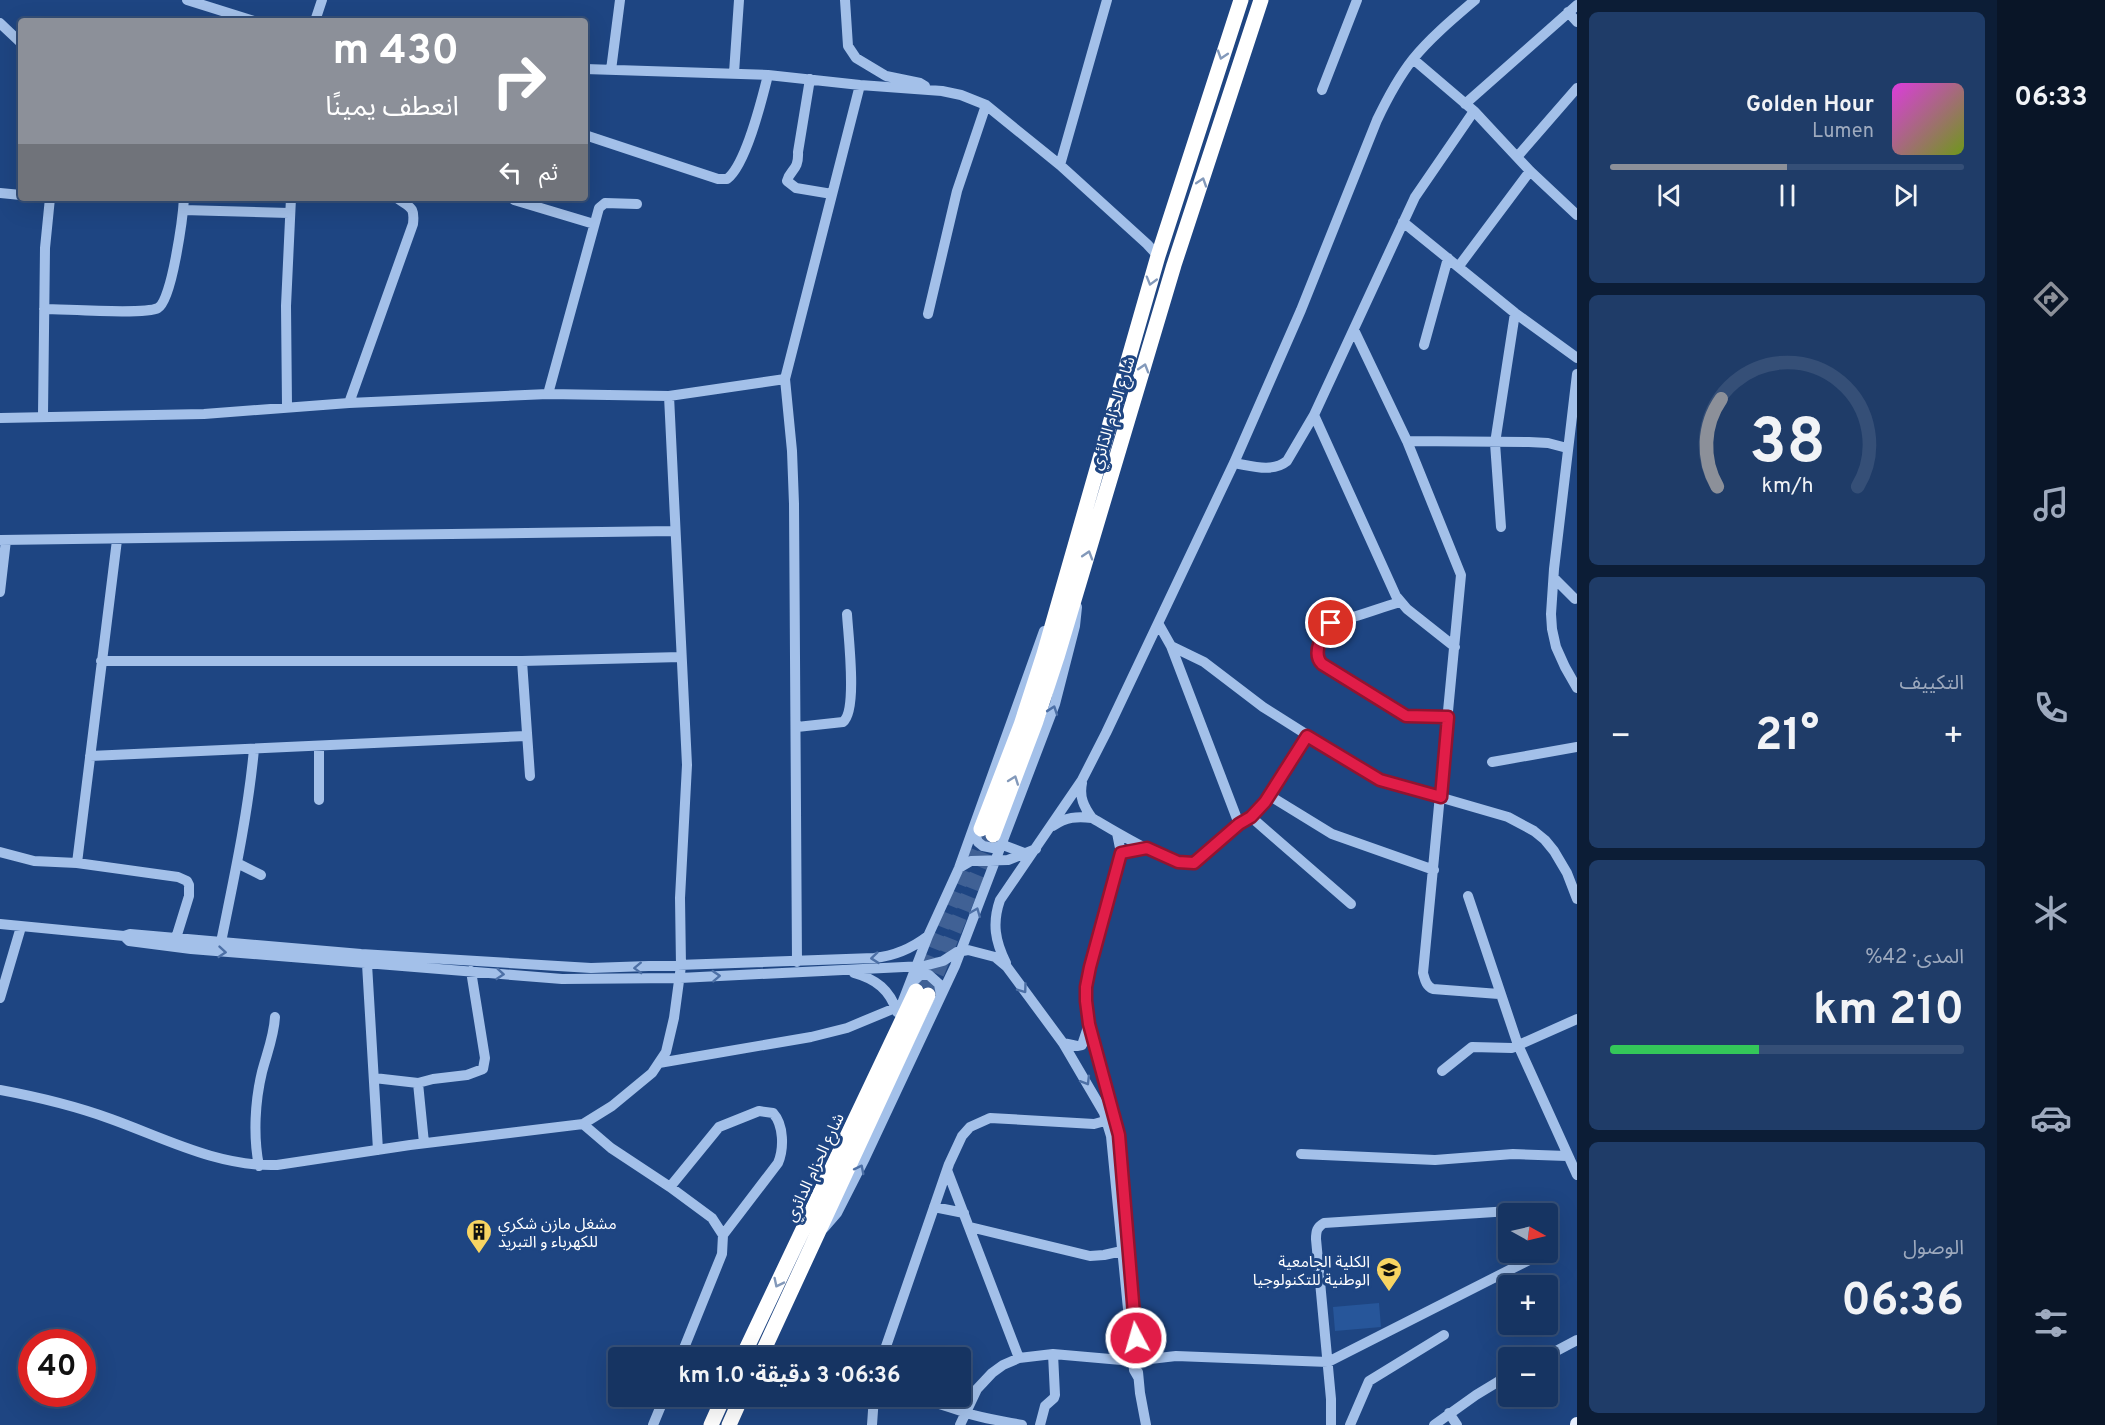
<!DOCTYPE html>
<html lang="ar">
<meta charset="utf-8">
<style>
:root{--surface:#163462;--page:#1f3c68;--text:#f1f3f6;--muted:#9eaabe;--line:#354f77;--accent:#8c9099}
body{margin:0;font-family:Overpass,"Noto Sans Arabic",sans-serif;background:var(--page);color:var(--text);direction:rtl;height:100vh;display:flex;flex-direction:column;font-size:22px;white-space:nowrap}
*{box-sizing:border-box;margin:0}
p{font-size:20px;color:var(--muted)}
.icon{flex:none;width:33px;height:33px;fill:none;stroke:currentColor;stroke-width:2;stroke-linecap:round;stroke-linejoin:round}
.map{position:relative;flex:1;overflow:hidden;direction:ltr}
.panel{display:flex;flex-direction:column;gap:12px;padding:12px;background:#0c1d36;width:420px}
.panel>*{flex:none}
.guide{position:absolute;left:18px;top:18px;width:570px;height:183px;border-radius:6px;box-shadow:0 6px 24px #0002,0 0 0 2px var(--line);direction:rtl;background:#8c9099;color:#fff;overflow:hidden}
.needle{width:39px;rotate:98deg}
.controls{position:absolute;left:1498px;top:1203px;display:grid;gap:12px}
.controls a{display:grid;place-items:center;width:60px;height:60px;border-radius:6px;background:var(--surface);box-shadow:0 6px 24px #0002,0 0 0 2px var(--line);font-size:30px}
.speed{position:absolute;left:18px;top:1329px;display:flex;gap:12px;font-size:30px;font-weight:700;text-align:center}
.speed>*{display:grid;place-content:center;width:78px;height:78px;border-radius:50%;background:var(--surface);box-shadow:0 6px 24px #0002,0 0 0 2px var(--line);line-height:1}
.speed .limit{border:9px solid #d22;background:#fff;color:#111}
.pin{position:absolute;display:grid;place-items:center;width:51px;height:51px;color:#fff;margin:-26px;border:3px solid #fff;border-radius:50%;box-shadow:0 2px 6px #0007}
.me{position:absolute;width:66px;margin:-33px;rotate:354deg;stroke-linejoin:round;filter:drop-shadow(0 0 4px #0008)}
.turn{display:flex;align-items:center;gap:21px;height:126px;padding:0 30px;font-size:27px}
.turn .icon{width:78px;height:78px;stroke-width:2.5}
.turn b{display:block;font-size:42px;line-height:51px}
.then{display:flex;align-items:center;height:57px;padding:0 30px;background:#0003;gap:12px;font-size:22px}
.big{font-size:45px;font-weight:700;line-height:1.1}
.panel .card{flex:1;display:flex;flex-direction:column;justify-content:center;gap:9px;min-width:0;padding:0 21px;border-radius:9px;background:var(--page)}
.panel .dial{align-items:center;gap:0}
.dial svg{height:156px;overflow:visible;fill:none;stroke:var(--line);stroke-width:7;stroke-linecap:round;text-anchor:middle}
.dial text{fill:var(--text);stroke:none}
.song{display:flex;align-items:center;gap:18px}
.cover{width:72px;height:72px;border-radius:9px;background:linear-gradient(135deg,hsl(300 70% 55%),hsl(80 70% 35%))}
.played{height:6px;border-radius:3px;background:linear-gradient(90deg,var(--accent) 50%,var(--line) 50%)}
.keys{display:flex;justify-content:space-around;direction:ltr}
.heat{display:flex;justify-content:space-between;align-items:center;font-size:33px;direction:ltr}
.charge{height:9px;border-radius:4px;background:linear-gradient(90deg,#34c759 42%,var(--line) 0)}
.trip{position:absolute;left:608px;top:1347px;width:363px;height:60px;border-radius:6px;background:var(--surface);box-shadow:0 6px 24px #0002,0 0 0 2px var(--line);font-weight:700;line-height:60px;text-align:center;direction:rtl}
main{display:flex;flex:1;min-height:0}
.dock{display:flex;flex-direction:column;width:108px;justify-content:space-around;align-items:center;background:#091527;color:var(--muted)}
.dock .icon{width:42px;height:42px}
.dock .active{color:var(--accent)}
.dock b{font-size:27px;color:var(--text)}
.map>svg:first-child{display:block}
.garden{fill:#27569a}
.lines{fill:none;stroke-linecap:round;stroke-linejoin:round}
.highway-tunnel{stroke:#406195;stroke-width:15;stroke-dasharray:15 8;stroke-linecap:butt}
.minor{stroke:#a3c0e9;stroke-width:10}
.major{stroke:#e7effe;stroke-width:14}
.highway{stroke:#fff;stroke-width:15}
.oneway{stroke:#8399ba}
.oneway2{stroke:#4d70a6}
.route-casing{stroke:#92132f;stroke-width:15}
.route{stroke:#e11d48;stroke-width:10}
.labels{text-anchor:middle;stroke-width:6;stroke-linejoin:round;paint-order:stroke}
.street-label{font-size:16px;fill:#fff;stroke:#1e4582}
.poi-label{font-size:16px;fill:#fff;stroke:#1e4582;text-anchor:start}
</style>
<main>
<nav class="dock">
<b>06:33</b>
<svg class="icon active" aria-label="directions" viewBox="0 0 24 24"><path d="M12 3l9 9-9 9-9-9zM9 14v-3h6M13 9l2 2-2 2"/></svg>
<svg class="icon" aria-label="music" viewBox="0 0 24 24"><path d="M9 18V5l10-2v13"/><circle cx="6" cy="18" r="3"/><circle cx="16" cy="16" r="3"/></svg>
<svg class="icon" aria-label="phone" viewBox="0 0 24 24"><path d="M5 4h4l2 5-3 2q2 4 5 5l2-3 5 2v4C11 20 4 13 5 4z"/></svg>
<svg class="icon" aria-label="climate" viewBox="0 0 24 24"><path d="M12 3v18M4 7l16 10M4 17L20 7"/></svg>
<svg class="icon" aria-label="car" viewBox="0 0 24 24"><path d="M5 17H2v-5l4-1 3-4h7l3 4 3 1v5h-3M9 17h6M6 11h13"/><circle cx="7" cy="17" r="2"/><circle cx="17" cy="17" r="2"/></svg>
<svg class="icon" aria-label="filters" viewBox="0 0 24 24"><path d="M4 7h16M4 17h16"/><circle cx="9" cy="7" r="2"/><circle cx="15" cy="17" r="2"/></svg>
</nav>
<section class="panel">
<div class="card">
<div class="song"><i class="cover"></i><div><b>Golden Hour</b><p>Lumen</p></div></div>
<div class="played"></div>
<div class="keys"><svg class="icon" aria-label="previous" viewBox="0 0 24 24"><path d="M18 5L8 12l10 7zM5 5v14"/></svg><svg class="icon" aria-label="pause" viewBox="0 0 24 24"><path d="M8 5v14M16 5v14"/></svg><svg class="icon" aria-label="next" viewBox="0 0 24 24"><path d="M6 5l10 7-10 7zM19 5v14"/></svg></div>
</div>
<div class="card dial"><svg viewBox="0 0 100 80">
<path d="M14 69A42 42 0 1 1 86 69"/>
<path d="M14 69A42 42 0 0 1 16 24" stroke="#8c9099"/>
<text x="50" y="56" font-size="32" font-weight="700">38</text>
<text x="50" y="72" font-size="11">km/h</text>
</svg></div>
<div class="card"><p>التكييف</p>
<div class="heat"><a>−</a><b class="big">21°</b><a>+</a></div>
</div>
<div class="card"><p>المدى · 42%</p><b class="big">210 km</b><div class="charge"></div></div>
<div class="card"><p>الوصول</p><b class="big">06:36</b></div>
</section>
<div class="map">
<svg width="1577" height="1425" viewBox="0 0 1577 1425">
<rect width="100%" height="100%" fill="#1e4582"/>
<path class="garden" d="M 1379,1303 L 1381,1327 L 1335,1331 L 1333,1307 Z"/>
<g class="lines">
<path class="highway-tunnel" d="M 916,991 L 981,829
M 928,995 L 993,835"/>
<path class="minor" d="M 187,0 L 254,21
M 845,0 L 848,46 L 856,58 L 886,76 L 920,83 L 925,86
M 1568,12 L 1577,22
M 315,21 L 322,0
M 0,23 L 21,43
M 1413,59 L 1474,111 L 1530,171 L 1577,215
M 585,69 L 768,75 L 860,85 L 942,91 L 961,95 L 986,105 L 1060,165 L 1147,244 L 1158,256
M 611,70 L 620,0
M 734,73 L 739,0
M 810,79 L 798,152 C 799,171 790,169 787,181 L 796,188 L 832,194
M 1322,90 L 1357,0
M 1465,104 L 1577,5
M 585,135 L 718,179 L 727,179 C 746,165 762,99 768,75
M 1517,157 L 1577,88
M 1060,165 L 1107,0
M 0,193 L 21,195
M 514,200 L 594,224
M 183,210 L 289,213
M 1403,222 L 1515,313 L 1577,358
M 1459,266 L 1530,171
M 44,309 C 64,309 145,315 158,308 C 172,301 183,216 184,198
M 928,314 L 957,191 L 986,105
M 1354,330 L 1407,441 L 1461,575 L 1423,973 C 1425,980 1426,986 1433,989 L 1499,994
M 1424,345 L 1448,258
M 1577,374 L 1554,569 L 1551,614 L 1552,629 L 1556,647 L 1565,667 L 1577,688
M 548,394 L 599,208 L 605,203 L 637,204
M 349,403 L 413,224 C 415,206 410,208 397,198
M 287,406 L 286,306 L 291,198
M 43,415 L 45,248 L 50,198
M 1314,415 L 1396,596 L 1407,609 L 1455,647
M 0,418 L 204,414 L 349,403 L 548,394 L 669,396 L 785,379
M 1407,441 L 1529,442 L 1548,443 L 1567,448
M 1234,463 C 1252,466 1272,473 1287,461 L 1314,415 L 1415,197 L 1474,111
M 1501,527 L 1495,443 L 1515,313
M 0,540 L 675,531
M 1554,578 L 1575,599
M 0,592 L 6,540
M 1400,602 C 1383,607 1367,613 1350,618 C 1344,620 1337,618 1332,622 C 1324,628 1315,652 1319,661 L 1406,716 L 1448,717
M 1158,623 L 1171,646 L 1204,662 L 1263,707 L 1369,774 L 1401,786 L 1508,817 L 1534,831 L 1545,840 L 1554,851 L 1567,873 L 1577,899
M 1171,646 L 1239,824
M 101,661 L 522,661 L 681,657
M 522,661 L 530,776
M 797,727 L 843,722 C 858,711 848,634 847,614
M 90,756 L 526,736
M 1492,762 L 1577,747
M 1082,783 C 1079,797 1084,807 1092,818 C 1111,829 1166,863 1186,864 C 1191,864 1194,862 1199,859 L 1229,832 L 1251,817 L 1265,802 L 1307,736
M 1270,796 L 1332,834 L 1434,870
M 319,800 L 319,747
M 1251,817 L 1351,904
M 1053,826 C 1066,817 1077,816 1092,818
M 973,829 L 978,842 L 983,846 L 993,848 L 1003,845 L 1024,853
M 1117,833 L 1121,853 L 1090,967 L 1086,987 L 1086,1001 L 1089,1024 L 1119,1135 L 1122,1180
M 0,852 L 34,861 L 77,863 L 178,877 L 187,881 L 189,885 L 189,896 L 176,938
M 1121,853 L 1147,848
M 77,863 L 117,540
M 237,863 L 261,875
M 959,868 L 971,861 L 1008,860 L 1036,849
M 1468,896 L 1518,1045 L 1577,1175
M 0,924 L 124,936 L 130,934 L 361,954 L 591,968 L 874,958 C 895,956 911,949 928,936
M 124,936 L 129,941 L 191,949 L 562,979 L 680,978 L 924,966 L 943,961 L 957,952 L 968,950 L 995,957 L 1007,967 L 1063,1043 L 1104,1113 L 1111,1136 L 1134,1370 L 1138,1377
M 221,942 C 234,878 248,814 254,749
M 797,962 L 794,504 L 792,451 L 785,379 L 860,85
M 1006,963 C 995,941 992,923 1000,900 L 1082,780 L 1106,733 L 1234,463 L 1301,310 L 1377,120 C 1387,99 1398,78 1413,59 C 1431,37 1454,18 1475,0
M 367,964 L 378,1150
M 854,973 C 876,979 890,990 897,1012
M 911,984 L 920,975 L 929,975 L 939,984 L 941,995
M 0,998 L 21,927
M 899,1011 L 928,936 L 959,868 L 1044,631
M 1063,1043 L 1077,1046 L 1082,1045 L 1088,1027
M 659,1063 L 811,1037 L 847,1028 L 895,1008
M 1442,1071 L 1472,1047 L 1512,1048 L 1577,1019
M 374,1078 L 418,1083 L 433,1079 L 467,1075 L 483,1069 L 485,1058 L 471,971
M 418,1083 L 424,1143
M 0,1090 C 38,1097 75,1106 111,1119 C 164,1138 218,1167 277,1165 L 410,1145 L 583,1124 L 612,1106 L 652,1073 L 666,1052 L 674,1018 L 681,966 L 680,898 L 687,765 L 669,396
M 583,1124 L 611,1148 L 670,1187 L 712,1218 L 723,1235 L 722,1254 L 680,1358
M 1301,1154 L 1435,1160 L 1513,1154 L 1567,1156
M 259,1166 C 253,1136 255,1101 262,1072 C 267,1053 274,1036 275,1017
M 947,1170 L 1019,1358
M 670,1187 L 719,1127 L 759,1111 L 773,1113 C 784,1125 784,1149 778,1163 L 723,1235
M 934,1207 L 964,1213
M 970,1227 L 1090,1256 L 1104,1255 L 1122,1251
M 824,1228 L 837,1213 L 865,1158 L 955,966 L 1055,704 L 1075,626 L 1077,607
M 882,1358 L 949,1164 L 962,1136 L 970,1127 L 990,1118 L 1094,1124 L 1112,1119
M 1543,1358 L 1577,1340
M 1138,1372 L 1140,1393 L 1146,1425
M 908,1396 C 929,1400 947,1406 967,1413 C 984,1419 1004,1421 1022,1425
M 1449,1413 L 1457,1425
M 653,1425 L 665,1396
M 872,1425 L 874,1396
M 960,1425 L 977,1389 L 992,1373 L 1003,1365 L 1019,1358 L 1053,1354 L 1133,1361 L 1176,1356 L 1328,1362 L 1533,1258 L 1538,1252
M 1040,1425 L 1045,1406 L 1054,1398 L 1055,1395 L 1053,1354
M 1331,1425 L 1331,1399 L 1316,1239 C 1316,1231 1317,1227 1324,1223 L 1510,1211 L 1522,1214
M 1350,1425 L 1369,1381 L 1444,1335
M 1434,1425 L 1476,1395 L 1509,1375"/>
<path class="major" d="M 1577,1425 L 1577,1424"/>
<path class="highway" d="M 981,829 L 1021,725 L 1044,654 L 1158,256 L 1241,0
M 993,835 L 1036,721 L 1057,657 L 1174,265 L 1261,0
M 742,1358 L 916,991
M 760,1358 L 928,995
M 711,1425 L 724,1396
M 729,1425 L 742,1396"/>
</g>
<defs><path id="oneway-chevron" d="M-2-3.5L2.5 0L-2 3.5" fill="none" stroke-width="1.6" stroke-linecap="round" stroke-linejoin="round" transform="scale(1.5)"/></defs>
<g class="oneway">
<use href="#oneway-chevron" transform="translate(1222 55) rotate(108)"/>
<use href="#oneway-chevron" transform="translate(1202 182) rotate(-72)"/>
<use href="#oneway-chevron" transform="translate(1151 281) rotate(106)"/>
<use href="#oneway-chevron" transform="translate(1144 368) rotate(-73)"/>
<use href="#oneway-chevron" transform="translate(1088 555) rotate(-73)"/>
<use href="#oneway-chevron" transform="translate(1014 780) rotate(-70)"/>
<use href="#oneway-chevron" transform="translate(778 1283) rotate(116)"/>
</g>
<g class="oneway2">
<use href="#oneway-chevron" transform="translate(1053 710) rotate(-71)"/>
<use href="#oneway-chevron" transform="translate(976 912) rotate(-68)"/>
<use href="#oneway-chevron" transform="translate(222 952) rotate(5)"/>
<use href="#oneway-chevron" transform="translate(875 958) rotate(174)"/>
<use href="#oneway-chevron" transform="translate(638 968) rotate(178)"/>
<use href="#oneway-chevron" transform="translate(500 974) rotate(5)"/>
<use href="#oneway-chevron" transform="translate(716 976) rotate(-3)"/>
<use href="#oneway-chevron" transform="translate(1023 989) rotate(54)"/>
<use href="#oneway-chevron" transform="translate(1086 1081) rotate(59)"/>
<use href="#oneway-chevron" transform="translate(860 1169) rotate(-63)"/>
</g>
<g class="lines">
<defs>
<path id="route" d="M 1136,1338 L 1119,1135 L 1089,1024 L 1086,1001 L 1086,987 L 1090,967 L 1121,853 L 1147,848 L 1178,862 L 1194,863 L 1239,824 L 1251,817 L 1265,802 L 1307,736 L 1380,780 L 1441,797 L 1448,717 L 1406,716 L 1322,664 C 1311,653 1323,633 1331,623"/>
</defs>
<use href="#route" class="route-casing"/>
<use href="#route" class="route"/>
</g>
<defs>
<symbol id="building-pin" viewBox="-11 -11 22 30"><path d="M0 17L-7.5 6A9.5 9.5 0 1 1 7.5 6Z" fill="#f8d462" stroke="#1e4582"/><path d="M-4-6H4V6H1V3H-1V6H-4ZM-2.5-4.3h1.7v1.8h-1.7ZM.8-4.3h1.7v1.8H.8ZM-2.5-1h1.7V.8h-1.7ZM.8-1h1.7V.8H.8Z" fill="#111"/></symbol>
<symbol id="university-pin" viewBox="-11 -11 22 30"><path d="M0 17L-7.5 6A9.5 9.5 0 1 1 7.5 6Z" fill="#f8d462" stroke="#1e4582"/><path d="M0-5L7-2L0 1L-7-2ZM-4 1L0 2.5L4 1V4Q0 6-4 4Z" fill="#111"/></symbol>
</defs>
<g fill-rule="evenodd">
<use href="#building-pin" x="464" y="1217" width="30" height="40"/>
<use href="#university-pin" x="1374" y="1255" width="30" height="40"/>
</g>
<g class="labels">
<g class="street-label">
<text transform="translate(1112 413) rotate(-73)" y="6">شارع الحزام الدائري</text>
<text transform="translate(814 1167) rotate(-65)" y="6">شارع الحزام الدائري</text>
</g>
<g class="poi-label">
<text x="498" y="1229">مشغل مازن شكري<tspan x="498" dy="18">للكهرباء و التبريد</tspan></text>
<text x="1370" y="1267" text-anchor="end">الكلية الجامعية<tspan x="1370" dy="18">الوطنية للتكنولوجيا</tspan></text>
</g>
</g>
</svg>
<div class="controls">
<a><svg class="needle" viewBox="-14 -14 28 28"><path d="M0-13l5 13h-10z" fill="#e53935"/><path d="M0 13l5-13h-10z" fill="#9eaabe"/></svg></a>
<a>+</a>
<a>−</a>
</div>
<div class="speed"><div class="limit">40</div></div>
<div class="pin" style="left:1331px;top:623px;background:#d93025"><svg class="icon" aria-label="arrive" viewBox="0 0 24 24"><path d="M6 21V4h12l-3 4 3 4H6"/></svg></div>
<svg class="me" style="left:1136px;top:1338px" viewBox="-20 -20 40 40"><circle r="17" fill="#e11d48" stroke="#fff" stroke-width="3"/><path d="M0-11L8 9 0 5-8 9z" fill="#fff"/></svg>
<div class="trip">06:36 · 3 دقيقة · 1.0 km</div>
<div class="guide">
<div class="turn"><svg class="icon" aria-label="right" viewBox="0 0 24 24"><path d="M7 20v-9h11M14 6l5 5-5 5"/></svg><div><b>430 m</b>انعطف يمينًا</div></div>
<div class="then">ثم<svg class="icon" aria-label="left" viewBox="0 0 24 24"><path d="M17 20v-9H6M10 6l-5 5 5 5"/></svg></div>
</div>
</div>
</main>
